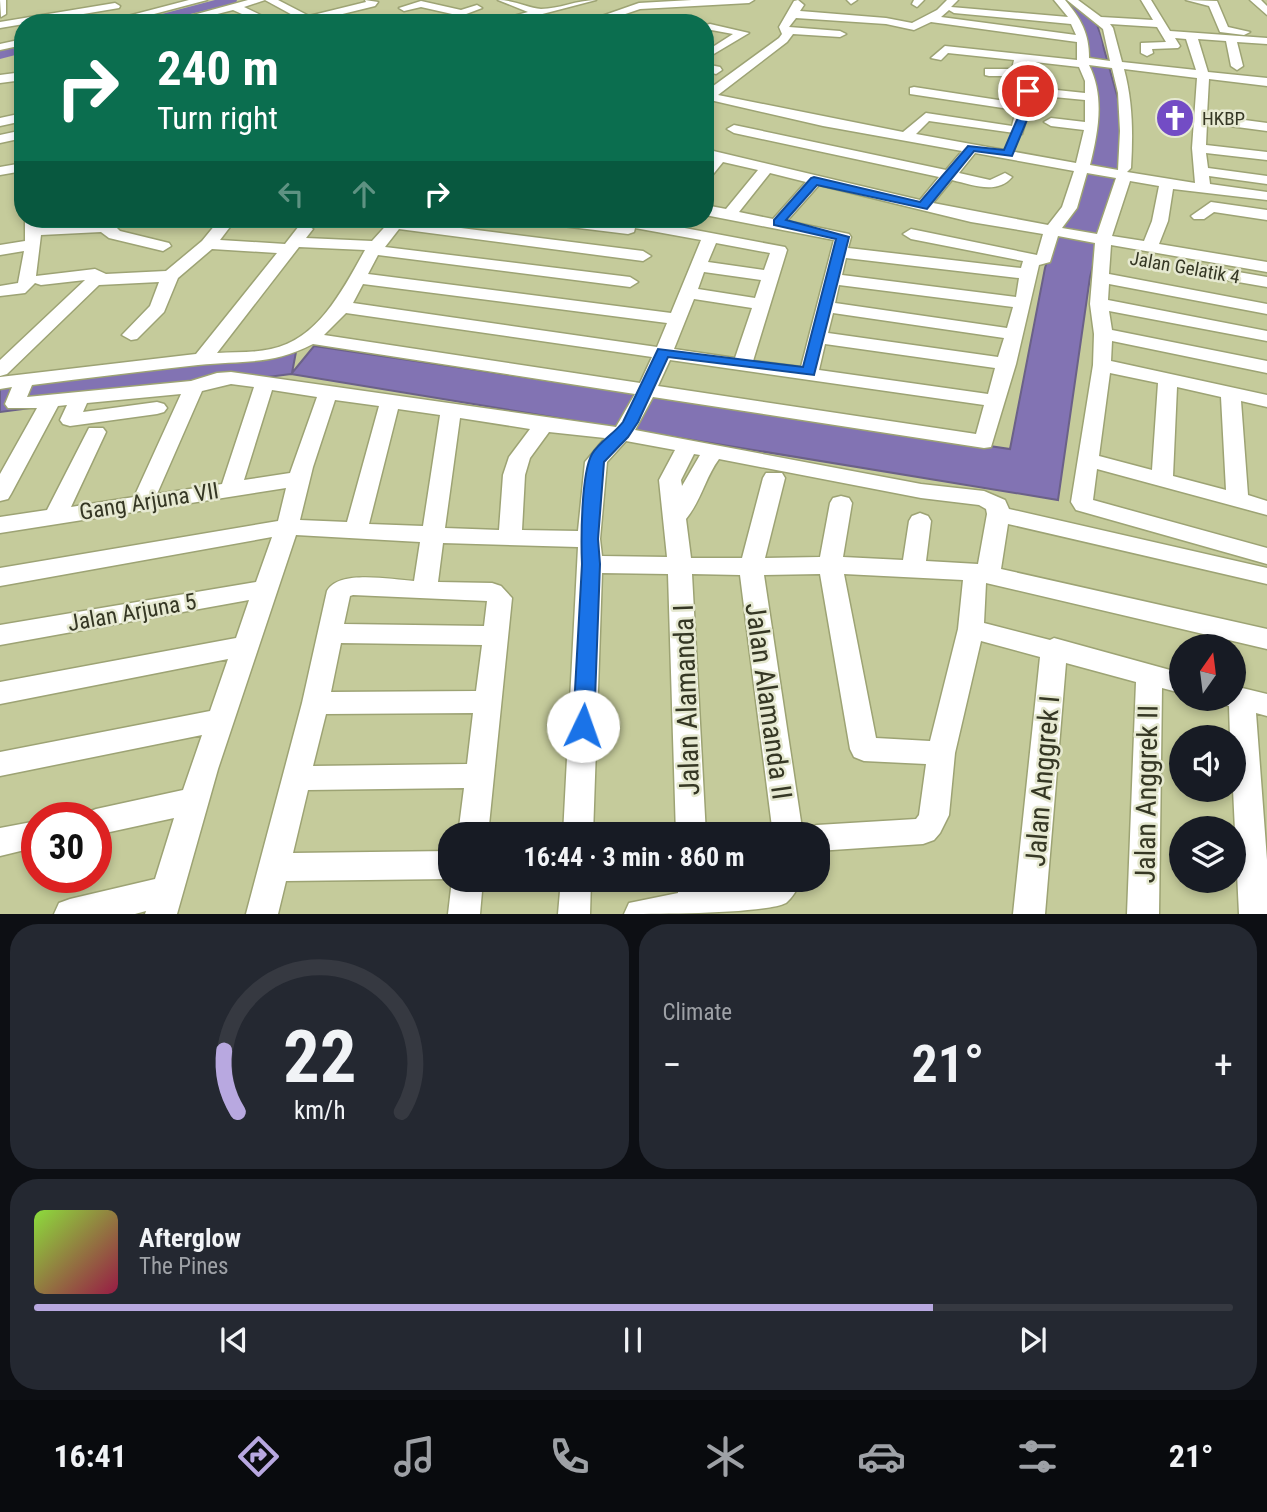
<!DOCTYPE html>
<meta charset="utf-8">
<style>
:root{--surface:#171b24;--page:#242831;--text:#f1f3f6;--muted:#9ea1a6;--line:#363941;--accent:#b8a8e0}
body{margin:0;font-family:"Roboto Condensed",sans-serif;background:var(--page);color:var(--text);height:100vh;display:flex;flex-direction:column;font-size:26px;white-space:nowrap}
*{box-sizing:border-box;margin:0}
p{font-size:23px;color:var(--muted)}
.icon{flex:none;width:38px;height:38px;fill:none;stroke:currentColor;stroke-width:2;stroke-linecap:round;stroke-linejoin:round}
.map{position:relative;height:914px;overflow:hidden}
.sheet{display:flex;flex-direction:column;gap:10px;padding:10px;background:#0d0f14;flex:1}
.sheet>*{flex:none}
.guide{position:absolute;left:14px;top:14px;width:700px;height:214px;border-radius:28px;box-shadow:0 4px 10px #0003;background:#0b6e4f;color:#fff;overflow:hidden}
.needle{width:46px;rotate:14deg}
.tools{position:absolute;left:1169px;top:634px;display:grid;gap:14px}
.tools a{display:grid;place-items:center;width:77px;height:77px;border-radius:50%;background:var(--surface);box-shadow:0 4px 10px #0003;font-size:35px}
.speed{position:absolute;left:21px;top:802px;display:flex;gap:14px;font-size:35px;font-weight:700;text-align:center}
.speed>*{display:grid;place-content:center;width:91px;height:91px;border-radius:50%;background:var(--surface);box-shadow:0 4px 10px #0003;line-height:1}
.speed .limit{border:10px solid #d22;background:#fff;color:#111}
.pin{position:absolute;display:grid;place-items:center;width:60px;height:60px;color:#fff;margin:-30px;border:4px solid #fff;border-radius:50%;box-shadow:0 2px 7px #0007}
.me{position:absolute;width:77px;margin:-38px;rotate:3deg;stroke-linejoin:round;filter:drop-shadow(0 0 5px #0008)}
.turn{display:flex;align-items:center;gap:24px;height:147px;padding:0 28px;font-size:32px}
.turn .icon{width:91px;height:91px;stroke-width:2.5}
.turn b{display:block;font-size:49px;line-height:60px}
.lanes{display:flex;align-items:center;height:66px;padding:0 28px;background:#0003;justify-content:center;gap:35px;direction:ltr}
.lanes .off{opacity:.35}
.big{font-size:52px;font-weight:700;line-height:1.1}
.sheet .card{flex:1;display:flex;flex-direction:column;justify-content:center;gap:10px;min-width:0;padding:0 24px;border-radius:28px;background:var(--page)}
.sheet .dial{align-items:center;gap:0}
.dial svg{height:182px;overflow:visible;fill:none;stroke:var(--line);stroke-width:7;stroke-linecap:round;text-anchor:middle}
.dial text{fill:var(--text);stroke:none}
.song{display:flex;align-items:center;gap:21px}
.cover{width:84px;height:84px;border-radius:10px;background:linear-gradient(135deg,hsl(90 70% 55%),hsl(340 70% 35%))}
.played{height:7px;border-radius:4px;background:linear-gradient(90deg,var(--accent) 75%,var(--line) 75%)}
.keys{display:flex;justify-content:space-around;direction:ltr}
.heat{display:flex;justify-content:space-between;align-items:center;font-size:38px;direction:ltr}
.sheet .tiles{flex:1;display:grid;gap:10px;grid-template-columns:1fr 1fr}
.card:last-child{grid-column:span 2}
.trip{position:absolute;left:438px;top:822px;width:392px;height:70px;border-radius:28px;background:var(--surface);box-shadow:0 4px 10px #0003;font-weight:700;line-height:70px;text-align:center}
.tabs{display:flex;height:112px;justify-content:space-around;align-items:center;background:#090b0e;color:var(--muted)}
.tabs .icon{width:49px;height:49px}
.tabs .current{color:var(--accent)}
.tabs b{font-size:32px;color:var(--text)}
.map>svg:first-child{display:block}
.water{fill:#8273b3;stroke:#6b6188;stroke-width:2}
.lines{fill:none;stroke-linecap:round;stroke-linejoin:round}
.river{fill:#8273b3;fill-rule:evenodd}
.minor-casing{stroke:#9da374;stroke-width:3}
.minor{fill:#fff;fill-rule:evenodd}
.route{fill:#1a73e8;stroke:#114b97;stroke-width:2}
.labels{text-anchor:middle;stroke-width:5;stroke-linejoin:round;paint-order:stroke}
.far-poi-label{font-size:19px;fill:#353724;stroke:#e6e9d1;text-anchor:start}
.far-street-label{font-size:19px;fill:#353724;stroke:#e6e9d1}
.street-label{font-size:23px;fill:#353724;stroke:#e6e9d1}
.near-street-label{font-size:28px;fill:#353724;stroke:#e6e9d1}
</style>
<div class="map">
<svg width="1267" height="914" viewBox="0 0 1267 914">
<rect width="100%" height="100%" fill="#c5cb9b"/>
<path class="water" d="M 1083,24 L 1097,24 L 1127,131 L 1090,277 L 1058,500 L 291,374 L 0,412 L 0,387 L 296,352 L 292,373 L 314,346 L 1010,449 L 1045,268 L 1091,124 Z"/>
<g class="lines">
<path class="river" d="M 215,0 L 237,0 L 236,3 L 153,23 L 128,23 Z
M 1063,0 L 1076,0 C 1091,15 1109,40 1100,62 L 1090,62 C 1087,55 1088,47 1087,39 C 1084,23 1073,13 1063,0 Z
M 23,45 L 23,53 L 0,59 L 0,51 Z"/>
<defs>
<path id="minor" d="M 0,0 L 6,0 L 6,14 L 1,17 Z
M 189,0 L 207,0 L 120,23 L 101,23 Z
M 248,0 L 278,0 L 309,16 L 366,2 L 365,0 L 378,2 L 375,6 L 306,23 L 287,23 L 298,18 L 265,0 L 244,7 L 277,23 L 262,23 L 233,10 L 182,23 L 175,20 Z
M 498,0 C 514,0 528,8 541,9 C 559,9 577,0 596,0 L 508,23 L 488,23 L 528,12 Z
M 692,0 L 754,0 L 749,3 L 640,9 L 599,23 L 582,23 L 639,3 Z
M 798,0 L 804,5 L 800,11 L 886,18 L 912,23 L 937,10 L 947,0 L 958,0 L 951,7 L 1068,17 L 1054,0 L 1065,0 C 1081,19 1089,33 1089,58 L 1110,61 L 1103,29 L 1067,0 L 1078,0 L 1101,17 L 1153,20 L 1141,0 L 1151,0 L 1170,31 L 1267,38 L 1267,44 L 1237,42 L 1243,66 L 1237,70 L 1231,66 L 1226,41 L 1198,39 L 1208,72 L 1267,78 L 1267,86 L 1209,79 L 1207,115 L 1267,123 L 1267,131 L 1207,123 L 1206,145 L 1267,152 L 1267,160 L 1206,153 L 1208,168 L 1267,176 L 1267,184 L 1209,176 L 1210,184 L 1267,192 L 1267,200 L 1173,189 L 1168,221 L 1159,244 L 1267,262 L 1267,272 L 1111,245 L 1109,274 L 1267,304 L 1267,314 L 1109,284 L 1108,300 L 1267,331 L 1267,341 L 1109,311 L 1112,330 L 1267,361 L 1267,373 L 1112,341 L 1111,361 L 1267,395 L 1267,407 L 1241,401 L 1248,495 L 1267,501 L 1267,515 L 1097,469 L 1093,500 L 1267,548 L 1267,564 L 1076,510 L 1071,502 L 1093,365 L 1094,334 L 1090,304 L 1095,243 L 1058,236 L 1050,262 L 1039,265 L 1016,364 L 991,447 L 984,448 L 653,397 L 635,430 L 921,484 L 984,491 L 1005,500 L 1009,509 L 1267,568 L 1267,584 L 1008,524 L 1001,569 L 1267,629 L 1267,649 L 986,583 L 984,623 L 1050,640 L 1054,638 L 1181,673 L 1181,693 L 1162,688 L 1159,914 L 1127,914 L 1136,682 L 1066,663 L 1045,914 L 1013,914 L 1040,657 L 981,641 L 955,753 L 949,815 L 940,833 L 934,840 L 923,844 L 817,851 L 817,835 L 804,835 L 806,828 L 817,825 L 916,819 L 919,815 L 926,764 L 864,761 L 854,757 L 850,749 L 820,574 L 764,575 L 803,835 L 773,835 L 740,575 L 692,574 L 706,835 L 676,835 L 668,574 L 602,573 L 593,835 L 563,835 L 578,547 L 443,543 L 438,582 L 492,583 L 501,586 L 512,598 L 488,835 L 458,835 L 464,788 L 308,790 L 293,853 L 450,851 L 450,879 L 286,881 L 278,914 L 246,914 L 302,703 L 327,591 C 339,569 392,580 414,581 L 420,542 L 296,535 L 218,769 L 177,914 L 145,914 L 146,911 L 135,914 L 54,914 L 59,903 L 70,899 L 155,879 L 174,818 L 96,835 L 96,817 L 83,817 L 86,813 L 96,809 L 183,790 L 202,735 L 0,776 L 0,752 L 210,711 L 228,659 L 0,704 L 0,682 L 236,638 L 249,600 L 0,645 L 0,625 L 256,582 L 272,537 L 0,586 L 0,568 L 278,521 L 286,488 L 0,533 L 0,517 L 47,510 L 89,428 L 103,428 L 106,432 L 71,507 L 134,497 L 181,394 L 87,403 L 83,412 L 157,402 L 164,404 L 167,408 L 164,412 L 157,414 L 70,426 L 63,424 L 60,420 L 67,405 L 58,406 L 11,494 L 8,499 L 0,501 L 0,474 L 37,408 L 8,408 L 5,404 L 12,387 L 0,389 L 0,377 L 196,354 L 277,253 L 212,249 L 178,278 L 164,312 L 137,339 L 131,340 L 122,335 L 150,306 L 159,282 L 99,285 L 7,374 L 0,376 L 0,360 L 85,280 L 41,285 L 35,283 L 25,293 L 0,296 L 0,286 L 18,283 L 24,251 L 0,255 L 0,245 L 25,241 L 25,219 L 41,219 L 41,226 L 101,222 L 114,225 L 120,231 L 169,243 L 171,246 L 163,251 L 109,238 L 101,232 L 41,235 L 36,276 L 95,269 L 106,274 L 166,271 L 202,241 L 220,219 L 236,219 L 220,240 L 285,244 L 299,226 L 305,224 L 313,229 L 306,238 L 372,241 L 392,219 L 408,219 L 406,221 L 643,251 L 651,256 L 643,261 L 399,229 L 385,247 L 630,277 L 638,282 L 630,287 L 378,255 L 368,274 L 671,313 L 701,240 L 635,228 L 634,232 L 628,234 L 546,224 L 538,219 L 607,222 L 605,219 L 637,219 L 785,247 L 787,250 L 753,361 L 801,367 L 834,240 L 705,215 L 705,205 L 726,209 L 758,170 L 723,162 L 710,178 L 705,179 L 705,165 L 711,159 L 705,157 L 705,149 L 920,200 L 939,177 L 734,133 L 727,129 L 734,125 L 946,170 L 962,151 L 823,126 L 710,100 L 705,102 L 705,92 L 779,38 L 782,34 L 779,27 L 794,1 ZM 949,10 L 954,13 L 1071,24 L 1076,35 L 941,17 ZM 796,18 L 886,24 L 914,30 L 931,22 L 1077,42 L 1077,60 L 945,46 L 931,58 L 941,60 L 948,53 L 1014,60 L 1012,69 L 985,69 L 985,75 L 989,76 L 1021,76 L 1026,61 L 1079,67 L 1085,81 L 1085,93 L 1028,87 L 1022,91 L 1018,103 L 914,87 L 910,88 L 910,94 L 1016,110 L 1012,126 L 926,113 L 903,132 L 718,95 L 787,42 L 793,34 L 840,37 L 846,34 L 840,31 L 789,27 ZM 1110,24 L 1157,27 L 1166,42 L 1141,43 L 1141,53 L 1147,56 L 1153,53 L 1152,49 L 1178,48 L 1180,46 L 1175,38 L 1186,39 L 1196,70 L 1122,62 L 1113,28 ZM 1089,65 L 1112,68 L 1118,93 L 1120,131 L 1118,170 L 1090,165 C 1098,132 1105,97 1089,65 ZM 1124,69 L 1197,78 L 1192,148 L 1195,183 L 1127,172 L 1131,168 C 1133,134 1133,103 1124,69 ZM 1033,95 L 1085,100 L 1085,122 L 1051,118 L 1044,122 L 1051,126 L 1084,130 L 1076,163 L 916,134 L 929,121 L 1022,134 ZM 975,153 L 1074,171 L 1062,207 L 1048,225 L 933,203 L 952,180 C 973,185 997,195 1012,177 L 1005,173 L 990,180 L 959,173 ZM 770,173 L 806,182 L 773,219 L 739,212 ZM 1087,173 L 1116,178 L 1097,234 L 1062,228 L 1077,208 ZM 1130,181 L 1159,186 L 1152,221 L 1144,241 L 1112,236 ZM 819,185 L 971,222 L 1043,234 L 1037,255 L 911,229 L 903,234 L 911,239 L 1023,261 L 1021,268 L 848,248 L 851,237 L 849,234 L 787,221 ZM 716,243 L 770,253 L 764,270 L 708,262 ZM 299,247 L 365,250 C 343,289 319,339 271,349 C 254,353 234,352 217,353 ZM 846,258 L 1019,278 L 1016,297 L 842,275 ZM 704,272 L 761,280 L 755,298 L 698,289 ZM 363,284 L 667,323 L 657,347 L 353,303 ZM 839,285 L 1013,307 L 1007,328 L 835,303 ZM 694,299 L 752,308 L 735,358 L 674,349 ZM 346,313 L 652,357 L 640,383 L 324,335 ZM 833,313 L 1004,338 L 998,357 L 828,333 ZM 313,344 L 635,394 L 616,427 L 231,372 L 217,373 L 191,381 L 27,397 L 32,385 C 87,378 142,371 198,365 C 243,360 270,366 313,344 ZM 825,344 L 995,368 L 988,394 L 819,370 ZM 670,360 L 984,405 L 976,434 L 658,386 ZM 1110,373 L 1158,383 L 1152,470 L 1099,456 ZM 231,384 L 254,387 L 222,484 L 157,494 L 202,391 ZM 1177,387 L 1221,397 L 1226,490 L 1173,476 ZM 272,390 L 317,397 L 290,473 L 244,480 ZM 335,400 L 379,406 L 347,522 L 300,520 L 313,467 ZM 398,409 L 440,415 L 423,526 L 369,524 ZM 460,418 L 530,429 L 509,457 L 503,475 L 499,530 L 445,528 ZM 549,432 L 605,438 L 585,462 L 578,531 L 522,530 L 525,475 L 530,458 ZM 626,441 L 675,450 L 659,480 L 667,557 L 602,556 L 600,539 L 607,462 ZM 694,454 L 700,455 L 682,486 L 681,480 ZM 719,459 L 921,498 L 979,505 L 986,509 L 987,514 L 978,564 L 926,561 L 931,521 L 928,516 L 920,513 L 912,516 L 909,521 L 903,560 L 843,557 L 852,503 L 849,498 L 841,496 L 833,498 L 830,503 L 820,557 L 765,558 L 785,478 L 782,473 L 766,473 L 763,478 L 742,558 L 691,558 L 686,519 C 701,501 705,478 719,459 ZM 844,574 L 963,580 L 958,629 L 930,741 L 876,738 ZM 353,595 L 487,601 L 484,626 L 344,624 L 350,596 ZM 341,643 L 482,645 L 476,691 L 331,692 ZM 473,713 L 467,764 L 313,766 L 326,714 Z
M 847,0 L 857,0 L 851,4 Z
M 914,0 L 924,0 L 917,7 L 912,4 Z
M 1186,0 L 1217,1 L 1228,27 L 1250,32 L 1244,35 L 1220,32 L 1209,6 Z
M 1250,0 L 1261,0 L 1267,6 L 1267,15 Z
M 421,1 L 461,10 L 477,5 L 482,8 L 461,16 L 421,7 L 404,11 L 399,8 Z
M 115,3 L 120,6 L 119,8 L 0,28 L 0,22 Z
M 710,24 L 749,33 L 712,55 L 706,52 L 708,50 L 733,34 L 706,29 L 706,25 Z
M 23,39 L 23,45 L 0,50 L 0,44 Z
M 705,64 L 720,67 L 722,70 L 716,74 L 705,71 Z
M 23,72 L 23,80 L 0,83 L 0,75 Z
M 23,113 L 23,121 L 0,126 L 0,118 Z
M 23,130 L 23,138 L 0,143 L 0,135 Z
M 23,163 L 23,171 L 0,175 L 0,167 Z
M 1211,202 L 1267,210 L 1267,220 L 1214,212 L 1204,219 L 1194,219 L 1191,216 Z
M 1198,265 L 1267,277 L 1267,287 L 1192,274 L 1190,270 Z
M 1234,686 L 1267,694 L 1267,716 L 1256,713 L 1267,860 L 1267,914 L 1239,914 L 1233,789 L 1234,737 L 1230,737 L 1229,706 L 1225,705 L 1221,698 L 1234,698 Z
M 37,821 L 37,847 L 0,856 L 0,828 Z
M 452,880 L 483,880 L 480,914 L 448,914 Z
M 561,880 L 591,880 L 590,914 L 558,914 Z
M 678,880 L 708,880 L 709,888 L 763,880 L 801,880 C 798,888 793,897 786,903 C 764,914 656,914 624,914 L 629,903 L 678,893 Z"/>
</defs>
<use href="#minor" class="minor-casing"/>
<use href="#minor" class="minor"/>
</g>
<path class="route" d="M 1028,88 L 1033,91 L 1030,93 L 1029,115 L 1012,156 L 974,151 L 927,209 L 817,185 L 786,220 L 849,237 L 814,375 L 668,357 L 638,422 L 628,437 L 604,462 L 598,539 L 600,564 L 594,726 L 591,732 L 583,735 L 576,732 L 573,726 L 582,564 C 581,541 581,473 592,454 C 600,441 614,434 623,422 L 658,349 L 803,367 L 836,239 L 774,225 L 774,220 L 811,178 L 814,177 L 920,202 L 968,146 L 1004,150 L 1019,115 L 1021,92 Z"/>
<defs>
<symbol id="church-disc" viewBox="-11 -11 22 22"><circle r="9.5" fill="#734cc5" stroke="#e6e9d1"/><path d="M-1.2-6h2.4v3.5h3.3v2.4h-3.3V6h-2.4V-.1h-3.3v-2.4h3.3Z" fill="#fff"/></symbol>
</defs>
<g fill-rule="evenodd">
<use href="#church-disc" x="1153" y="96" width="44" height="44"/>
</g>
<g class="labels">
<g class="far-poi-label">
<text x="1202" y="125">HKBP</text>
</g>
<g class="far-street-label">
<text transform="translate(1185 267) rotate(10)" y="7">Jalan Gelatik 4</text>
</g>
<g class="street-label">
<text transform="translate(149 501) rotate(-9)" y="8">Gang Arjuna VII</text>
<text transform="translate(132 612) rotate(-10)" y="8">Jalan Arjuna 5</text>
</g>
<g class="near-street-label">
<text transform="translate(686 700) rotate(-92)" y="10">Jalan Alamanda I</text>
<text transform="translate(769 701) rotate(82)" y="10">Jalan Alamanda II</text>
<text transform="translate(1042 781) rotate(-85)" y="10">Jalan Anggrek I</text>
<text transform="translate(1146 794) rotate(-89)" y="10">Jalan Anggrek II</text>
</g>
</g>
</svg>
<div class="tools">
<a><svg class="needle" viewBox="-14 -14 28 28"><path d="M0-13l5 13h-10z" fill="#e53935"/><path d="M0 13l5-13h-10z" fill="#9ea1a6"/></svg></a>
<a><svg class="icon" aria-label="sound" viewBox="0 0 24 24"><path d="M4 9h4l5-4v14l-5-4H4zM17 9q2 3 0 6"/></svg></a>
<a><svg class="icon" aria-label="layers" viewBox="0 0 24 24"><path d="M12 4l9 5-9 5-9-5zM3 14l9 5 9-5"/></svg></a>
</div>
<div class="speed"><div class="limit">30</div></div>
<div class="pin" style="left:1028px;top:91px;background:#d93025"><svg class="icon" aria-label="arrive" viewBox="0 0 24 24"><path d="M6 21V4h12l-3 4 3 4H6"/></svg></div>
<svg class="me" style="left:583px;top:726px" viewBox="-20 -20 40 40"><circle r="19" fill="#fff"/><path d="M0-13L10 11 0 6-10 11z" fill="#1a73e8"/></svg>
<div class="trip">16:44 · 3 min · 860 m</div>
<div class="guide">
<div class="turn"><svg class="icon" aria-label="right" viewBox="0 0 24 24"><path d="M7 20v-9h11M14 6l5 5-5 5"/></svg><div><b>240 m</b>Turn right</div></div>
<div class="lanes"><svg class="icon off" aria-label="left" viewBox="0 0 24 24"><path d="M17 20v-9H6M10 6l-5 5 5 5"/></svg><svg class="icon off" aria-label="ahead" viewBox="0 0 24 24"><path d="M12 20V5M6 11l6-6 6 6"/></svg><svg class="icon" aria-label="right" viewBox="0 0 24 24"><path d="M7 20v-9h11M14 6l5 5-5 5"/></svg></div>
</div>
</div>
<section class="sheet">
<div class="tiles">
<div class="card dial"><svg viewBox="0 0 100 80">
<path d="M14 69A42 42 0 1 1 86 69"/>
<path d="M14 69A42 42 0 0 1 8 42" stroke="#b8a8e0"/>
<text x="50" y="56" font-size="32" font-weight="700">22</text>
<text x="50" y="72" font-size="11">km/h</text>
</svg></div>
<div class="card"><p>Climate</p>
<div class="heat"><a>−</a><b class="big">21°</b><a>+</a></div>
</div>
<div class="card">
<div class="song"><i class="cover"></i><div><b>Afterglow</b><p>The Pines</p></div></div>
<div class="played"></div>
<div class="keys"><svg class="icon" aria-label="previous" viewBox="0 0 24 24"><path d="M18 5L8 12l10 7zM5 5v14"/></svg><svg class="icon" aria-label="pause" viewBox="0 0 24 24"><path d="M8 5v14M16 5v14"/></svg><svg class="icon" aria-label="next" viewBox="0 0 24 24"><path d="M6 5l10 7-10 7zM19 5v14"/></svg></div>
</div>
</div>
</section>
<nav class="tabs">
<b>16:41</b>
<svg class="icon current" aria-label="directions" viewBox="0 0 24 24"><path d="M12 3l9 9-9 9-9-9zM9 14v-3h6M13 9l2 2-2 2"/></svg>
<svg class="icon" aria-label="music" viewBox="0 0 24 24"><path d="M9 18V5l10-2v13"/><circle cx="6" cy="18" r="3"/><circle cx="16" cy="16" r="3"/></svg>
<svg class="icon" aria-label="phone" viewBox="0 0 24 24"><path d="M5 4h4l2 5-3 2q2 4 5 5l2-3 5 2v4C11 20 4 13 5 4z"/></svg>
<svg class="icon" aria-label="climate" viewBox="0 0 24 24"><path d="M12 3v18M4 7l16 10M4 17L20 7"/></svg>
<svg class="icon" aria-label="car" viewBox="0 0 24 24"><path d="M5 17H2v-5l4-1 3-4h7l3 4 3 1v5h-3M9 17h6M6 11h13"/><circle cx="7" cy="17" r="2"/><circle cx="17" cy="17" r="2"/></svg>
<svg class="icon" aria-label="filters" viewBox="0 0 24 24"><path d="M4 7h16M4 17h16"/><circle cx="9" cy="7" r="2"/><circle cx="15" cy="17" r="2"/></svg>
<b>21°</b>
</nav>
